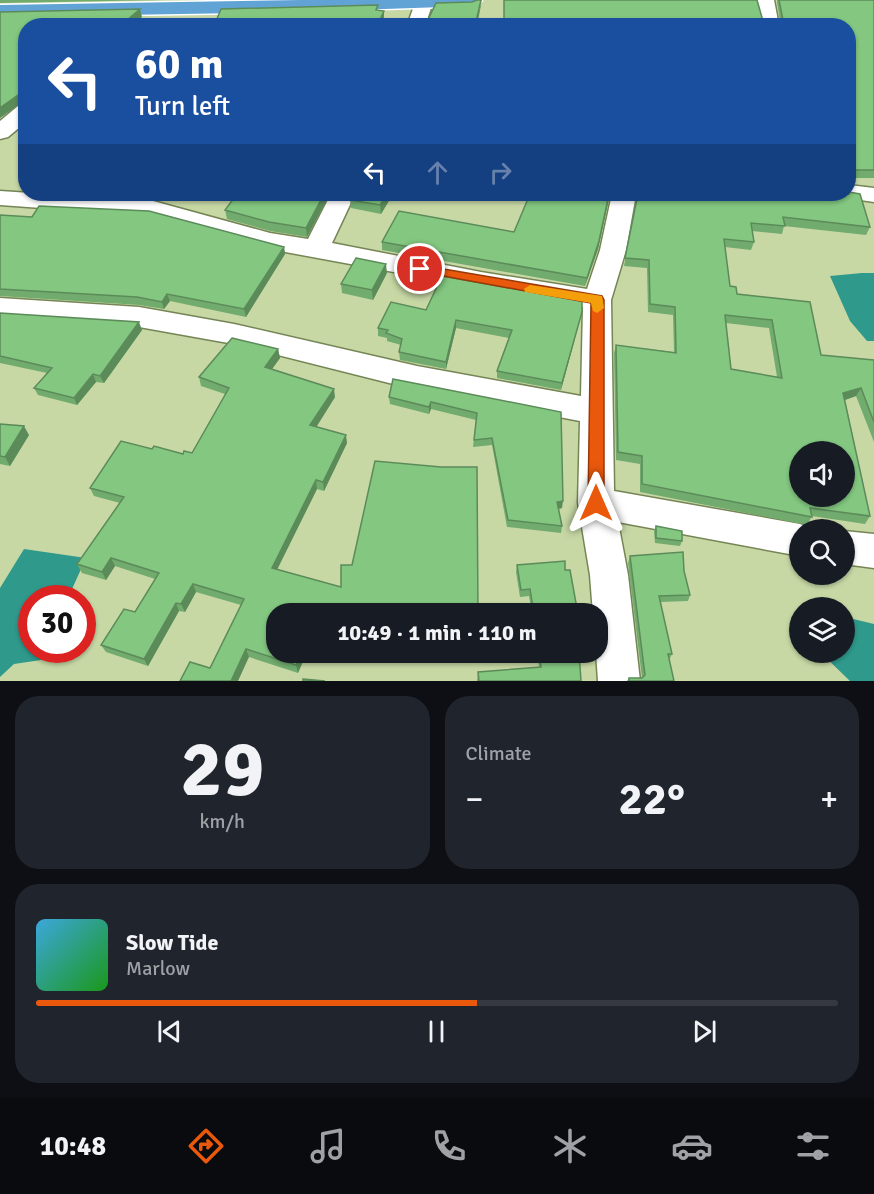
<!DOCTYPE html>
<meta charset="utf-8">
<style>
:root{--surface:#171b24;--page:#20242c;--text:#f1f3f6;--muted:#9ea1a6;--line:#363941;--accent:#ea580c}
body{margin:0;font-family:Signika,sans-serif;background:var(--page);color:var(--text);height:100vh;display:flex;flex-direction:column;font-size:22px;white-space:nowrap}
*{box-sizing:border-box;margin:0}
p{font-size:20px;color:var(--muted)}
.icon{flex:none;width:33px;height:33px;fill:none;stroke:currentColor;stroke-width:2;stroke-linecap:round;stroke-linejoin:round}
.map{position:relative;height:681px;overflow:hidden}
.drawer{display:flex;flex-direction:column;gap:15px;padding:15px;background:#0d0f14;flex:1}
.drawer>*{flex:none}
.hud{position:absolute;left:18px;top:18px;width:838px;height:183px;border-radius:24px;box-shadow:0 2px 4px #0004;background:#1a4fa0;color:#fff;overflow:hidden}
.buttons{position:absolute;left:789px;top:441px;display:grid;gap:12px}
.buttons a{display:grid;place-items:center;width:66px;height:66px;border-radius:50%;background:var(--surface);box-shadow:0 2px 4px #0004;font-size:30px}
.speed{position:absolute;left:18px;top:585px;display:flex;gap:12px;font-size:30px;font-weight:700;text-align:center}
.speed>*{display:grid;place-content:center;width:78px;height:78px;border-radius:50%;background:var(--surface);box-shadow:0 2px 4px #0004;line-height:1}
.speed .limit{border:9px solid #d22;background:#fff;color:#111}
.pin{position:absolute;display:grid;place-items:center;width:51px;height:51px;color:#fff;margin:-26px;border:3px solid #fff;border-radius:50%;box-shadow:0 2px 6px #0007}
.me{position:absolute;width:66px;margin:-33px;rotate:0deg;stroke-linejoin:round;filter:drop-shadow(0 0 4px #0008)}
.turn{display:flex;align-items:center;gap:21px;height:126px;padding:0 18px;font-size:27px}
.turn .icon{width:78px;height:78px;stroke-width:2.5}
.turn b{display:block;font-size:42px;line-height:51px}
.lanes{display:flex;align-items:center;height:57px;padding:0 18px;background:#0003;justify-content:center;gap:30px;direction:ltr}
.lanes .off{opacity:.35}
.big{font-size:45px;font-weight:800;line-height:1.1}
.drawer .tile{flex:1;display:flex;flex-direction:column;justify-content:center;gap:9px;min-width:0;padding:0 21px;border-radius:24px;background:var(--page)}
.drawer .dial{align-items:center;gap:0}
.dial b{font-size:78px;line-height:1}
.song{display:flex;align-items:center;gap:18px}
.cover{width:72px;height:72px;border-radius:9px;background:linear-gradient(135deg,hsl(200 70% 55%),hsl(120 70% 35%))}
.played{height:6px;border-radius:3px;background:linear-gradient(90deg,var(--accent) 55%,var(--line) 55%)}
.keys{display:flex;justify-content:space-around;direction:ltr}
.heat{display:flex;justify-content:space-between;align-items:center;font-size:33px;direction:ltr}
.drawer .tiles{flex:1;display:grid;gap:15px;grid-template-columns:1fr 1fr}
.tile:last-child{grid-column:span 2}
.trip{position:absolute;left:266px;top:603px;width:342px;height:60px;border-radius:24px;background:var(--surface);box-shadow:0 2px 4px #0004;font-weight:800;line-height:60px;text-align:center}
.tabs{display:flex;height:96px;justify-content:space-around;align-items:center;background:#090b0e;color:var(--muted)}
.tabs .icon{width:42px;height:42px}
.tabs .on{color:var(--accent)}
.tabs b{font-size:27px;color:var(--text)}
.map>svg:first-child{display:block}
.water{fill:#2f998c}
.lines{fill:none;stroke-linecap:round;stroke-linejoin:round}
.minor-casing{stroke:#758555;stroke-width:3}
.highway-casing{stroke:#fff;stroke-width:3}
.minor{fill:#fff;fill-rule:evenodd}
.highway{fill:#62a3d6;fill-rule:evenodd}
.wall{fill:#71ab6e;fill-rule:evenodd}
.shaded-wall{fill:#5c8b5a}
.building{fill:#83c780;stroke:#5c8b5a;stroke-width:1.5;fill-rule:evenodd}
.route{fill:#ea580c;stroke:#983908;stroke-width:1.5}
.slow{fill:#f59e0b}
</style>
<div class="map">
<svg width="874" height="681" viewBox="0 0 874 681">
<rect width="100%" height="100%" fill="#c7d8a5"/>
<path class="water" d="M 862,273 L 874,273 L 874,341 L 867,341 L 850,321 L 830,276 Z
M 24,549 L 86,558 L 68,598 L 32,598 L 32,650 L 46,650 L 41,660 L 14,664 L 0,677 L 0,588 Z
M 845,617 L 874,624 L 874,681 L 850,681 L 821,653 L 844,652 Z"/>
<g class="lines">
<defs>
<path id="minor" d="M 416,0 L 432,0 L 433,2 L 425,26 L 407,26 Z
M 756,0 L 774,0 L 779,26 L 761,26 Z
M 26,105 L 26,122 L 8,137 L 0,139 L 0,121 L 18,106 Z
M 849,185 L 874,188 L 874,202 L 840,197 L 838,194 L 849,194 Z
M 0,191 L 153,201 L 270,233 L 308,239 L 331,194 L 355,194 L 332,243 L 481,272 L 587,289 L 600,250 L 612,194 L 636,194 L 626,250 L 611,300 L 614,491 L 800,524 L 814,530 L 800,530 L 800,556 L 618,522 L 628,575 L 640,681 L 598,681 L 596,652 L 597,614 L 593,614 L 590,575 L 578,503 L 580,421 L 417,390 L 234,344 L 139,327 L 0,318 L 0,298 L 139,307 L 234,324 L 417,366 L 581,396 L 583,307 L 269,249 L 152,216 L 0,205 Z
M 844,531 L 874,534 L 874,568 L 844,564 Z"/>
<path id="highway" d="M 299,0 L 482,0 L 479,4 L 472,6 L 297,12 L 0,17 L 0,5 Z"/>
</defs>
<use href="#minor" class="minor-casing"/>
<use href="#highway" class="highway-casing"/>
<use href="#minor" class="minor"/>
<use href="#highway" class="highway"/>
</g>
<path class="wall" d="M 0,0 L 163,0 L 0,3 Z
M 777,0 L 874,0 L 874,178 L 854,178 L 849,186 L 849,26 L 763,21 L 780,21 L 777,2 Z
M 284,194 L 330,194 L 307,237 L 270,231 L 227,219 L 225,210 L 279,200 Z
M 352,194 L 393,194 L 381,214 L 351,208 L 350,200 Z
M 530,194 L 610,194 L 598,249 L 585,286 L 382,250 L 382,242 L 514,232 Z
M 637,194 L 849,194 L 870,227 L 866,235 L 784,226 L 782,234 L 752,231 L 754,242 L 751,250 L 725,247 L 730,286 L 737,294 L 821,355 L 874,360 L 874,442 L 856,396 L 845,400 L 870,516 L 865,524 L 812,516 L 807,525 L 640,492 L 640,464 L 616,460 L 614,353 L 616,345 L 674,352 L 673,315 L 648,312 L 647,268 L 624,266 L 638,194 ZM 726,323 L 769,328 L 777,377 L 731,369 Z
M 0,215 L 284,247 L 285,254 L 246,317 L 170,301 L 164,309 L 139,305 L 0,296 Z
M 387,273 L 373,300 L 342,293 L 341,284 Z
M 426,310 L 582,312 L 561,390 L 497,378 L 497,371 L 509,338 L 456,328 L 446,369 L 400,360 L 399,352 L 401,345 L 387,341 L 387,338 L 378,336 L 378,328 Z
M 0,313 L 142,330 L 104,383 L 96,382 L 77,405 L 38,395 L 34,388 L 47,373 L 0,363 Z
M 278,349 L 280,358 L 272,369 L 335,397 L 316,427 L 347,443 L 324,491 L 317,489 L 277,569 L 341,587 L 478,614 L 276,614 L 307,652 L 298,673 L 249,657 L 210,668 L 241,605 L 196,592 L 185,612 L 179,611 L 148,666 L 106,652 L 101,645 L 135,612 L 155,579 L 115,566 L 106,580 L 82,573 L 77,564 L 120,503 L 94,496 L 90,488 L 152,449 L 183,454 L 192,453 L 225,394 L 201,386 L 199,377 Z
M 389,397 L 561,412 L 562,508 L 559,509 L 562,526 L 561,533 L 507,527 L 492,445 L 473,447 L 476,420 L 431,409 L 429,414 L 390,404 Z
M 0,424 L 29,435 L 10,466 L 0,464 Z
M 656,526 L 682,541 L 680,546 L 655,543 L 654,531 Z
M 630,556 L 684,571 L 690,595 L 688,601 L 660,602 L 672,654 L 669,660 L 674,681 L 627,681 L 629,678 L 642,678 L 628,563 Z
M 517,565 L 565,570 L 578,614 L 532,614 L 529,596 L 520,597 L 516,572 Z
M 537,652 L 579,652 L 581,681 L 477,681 L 478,672 L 539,667 Z"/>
<path class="shaded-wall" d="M 482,0 L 477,26 L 475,26 Z
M 140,9 L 142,17 L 131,26 L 120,26 Z
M 384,11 L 384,17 L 381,26 L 377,26 Z
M 26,87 L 26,99 L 21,103 L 0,118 L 0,108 Z
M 324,194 L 330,194 L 307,237 L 306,228 Z
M 387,194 L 393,194 L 381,214 L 380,205 Z
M 610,194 L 598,249 L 585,286 L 587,278 Z
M 284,247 L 285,254 L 246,317 L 244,309 Z
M 386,264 L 387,273 L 373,300 L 372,290 Z
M 167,294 L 170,301 L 164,309 L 162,302 Z
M 582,312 L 580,319 L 561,390 L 562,383 Z
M 456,320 L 456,328 L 446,369 L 446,362 Z
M 139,322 L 142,330 L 104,383 L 100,376 Z
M 278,349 L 280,358 L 267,376 L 265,367 Z
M 93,374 L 96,382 L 77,405 L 74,398 Z
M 861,388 L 856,396 L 839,402 L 843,393 Z
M 334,389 L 335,397 L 312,434 L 310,425 Z
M 431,402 L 431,409 L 429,414 L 429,407 Z
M 24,426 L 29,435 L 10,466 L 5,457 Z
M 346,435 L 347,443 L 324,491 L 323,482 Z
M 316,480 L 317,489 L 274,576 L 272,568 Z
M 563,501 L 562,508 L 556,509 L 557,502 Z
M 111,558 L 115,566 L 106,580 L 102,572 Z
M 193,584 L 196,592 L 185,612 L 181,604 Z
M 176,603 L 179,611 L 148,666 L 144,659 Z
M 246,649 L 249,657 L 238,681 L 231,681 Z
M 302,652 L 307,652 L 298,673 L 296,665 Z"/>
<path class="building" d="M 477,0 L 481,0 L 475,26 L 425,26 L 436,3 L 472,2 Z
M 504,0 L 757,0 L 763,21 L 783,20 L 779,0 L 874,0 L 874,170 L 853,170 L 855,175 L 851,176 L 850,184 L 849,184 L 849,26 L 504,26 Z
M 378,5 L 376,10 L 384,11 L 377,26 L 214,26 L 221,9 Z
M 140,9 L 120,26 L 26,26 L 26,87 L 18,95 L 0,108 L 0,12 Z
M 849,192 L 860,194 L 870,227 L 783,217 L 785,226 L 751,223 L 754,242 L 724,239 L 730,286 L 736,287 L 737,294 L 810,302 L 821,355 L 874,360 L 874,422 L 861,388 L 843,393 L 870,516 L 810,508 L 812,517 L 642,484 L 642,456 L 618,452 L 616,345 L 676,353 L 675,307 L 650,304 L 649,260 L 625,258 L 638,194 L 849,194 ZM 725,315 L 772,320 L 782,378 L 731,369 ZM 800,452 L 844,452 L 844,496 L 800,496 Z
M 237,194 L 279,200 L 284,194 L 324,194 L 306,228 L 269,222 L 225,210 Z
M 352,194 L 387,194 L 380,205 L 350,200 Z
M 530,194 L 609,194 L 599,241 L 587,278 L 382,242 L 399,211 L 514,232 Z
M 39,206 L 149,211 L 284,247 L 244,309 L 167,294 L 162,302 L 137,297 L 0,289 L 0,215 L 32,217 Z
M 356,258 L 386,264 L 372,290 L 341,284 Z
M 442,276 L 582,301 L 582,312 L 562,383 L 497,371 L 512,330 L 456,320 L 446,362 L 399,352 L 402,339 L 386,333 L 388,330 L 378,328 L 391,302 L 426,310 Z
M 0,313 L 139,322 L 100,376 L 93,374 L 74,398 L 34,388 L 52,368 L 0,356 Z
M 232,338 L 278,349 L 265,367 L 334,389 L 310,425 L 346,435 L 323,482 L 316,480 L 272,568 L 341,587 L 341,565 L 352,565 L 375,461 L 441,467 L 477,467 L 478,614 L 276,614 L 276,652 L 302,652 L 296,665 L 246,649 L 231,681 L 180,681 L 190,662 L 210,668 L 244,599 L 193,584 L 181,604 L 176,603 L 144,659 L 101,645 L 124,609 L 135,612 L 159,573 L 111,558 L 102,572 L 77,564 L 124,497 L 90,488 L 121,441 L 152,449 L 154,446 L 183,454 L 184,451 L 192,453 L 229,388 L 199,377 Z
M 393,379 L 561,412 L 563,501 L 557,502 L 562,526 L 508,520 L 492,438 L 474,440 L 477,413 L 431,402 L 429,407 L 389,397 Z
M 0,424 L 24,426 L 5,457 L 0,456 Z
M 656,526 L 682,531 L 682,541 L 656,538 Z
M 683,552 L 684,571 L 690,595 L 659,596 L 672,654 L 668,654 L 674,681 L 629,681 L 629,678 L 642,678 L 645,675 L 630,556 Z
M 565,561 L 565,570 L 570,570 L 578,614 L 534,614 L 530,589 L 521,590 L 517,565 Z
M 539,652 L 579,652 L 581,681 L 479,681 L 478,672 L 541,667 Z
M 303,679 L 325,681 L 303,681 Z"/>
<path class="route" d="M 420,265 L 602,296 L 604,300 L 604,503 L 602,508 L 596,510 L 590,508 L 588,503 L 591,303 L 416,271 L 414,269 L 416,266 Z"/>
<path class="slow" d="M 530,285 L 602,296 L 604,308 L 597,313 L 593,311 L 591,303 L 525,292 L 524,289 Z"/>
</svg>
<div class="buttons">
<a><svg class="icon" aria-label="sound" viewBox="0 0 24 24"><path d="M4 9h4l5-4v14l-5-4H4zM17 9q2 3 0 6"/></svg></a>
<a><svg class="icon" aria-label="search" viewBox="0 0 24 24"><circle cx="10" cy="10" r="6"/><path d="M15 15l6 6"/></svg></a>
<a><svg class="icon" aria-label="layers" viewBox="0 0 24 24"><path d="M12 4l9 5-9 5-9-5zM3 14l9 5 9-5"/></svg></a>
</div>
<div class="speed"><div class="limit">30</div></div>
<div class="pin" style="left:420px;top:269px;background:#d93025"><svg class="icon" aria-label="arrive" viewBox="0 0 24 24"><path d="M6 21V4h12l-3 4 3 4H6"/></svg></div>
<svg class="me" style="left:596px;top:503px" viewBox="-20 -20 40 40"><path d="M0-17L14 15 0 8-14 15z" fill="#ea580c" stroke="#fff" stroke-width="4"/></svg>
<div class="trip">10:49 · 1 min · 110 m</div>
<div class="hud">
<div class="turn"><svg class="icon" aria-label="left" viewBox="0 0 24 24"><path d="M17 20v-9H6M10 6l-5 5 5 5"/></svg><div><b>60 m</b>Turn left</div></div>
<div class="lanes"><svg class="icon" aria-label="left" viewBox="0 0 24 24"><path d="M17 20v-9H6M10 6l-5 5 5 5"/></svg><svg class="icon off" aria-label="ahead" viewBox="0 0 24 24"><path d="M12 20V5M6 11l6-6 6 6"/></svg><svg class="icon off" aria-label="right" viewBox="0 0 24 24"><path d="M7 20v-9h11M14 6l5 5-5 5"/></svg></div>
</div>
</div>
<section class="drawer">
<div class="tiles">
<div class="tile dial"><b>29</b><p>km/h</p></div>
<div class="tile"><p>Climate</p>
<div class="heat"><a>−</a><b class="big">22°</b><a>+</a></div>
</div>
<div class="tile">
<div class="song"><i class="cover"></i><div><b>Slow Tide</b><p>Marlow</p></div></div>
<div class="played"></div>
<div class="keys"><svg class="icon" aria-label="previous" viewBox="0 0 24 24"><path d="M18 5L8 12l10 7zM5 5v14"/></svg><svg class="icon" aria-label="pause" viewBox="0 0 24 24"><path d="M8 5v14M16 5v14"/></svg><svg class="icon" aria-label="next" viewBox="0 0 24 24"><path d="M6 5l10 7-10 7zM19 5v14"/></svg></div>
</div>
</div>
</section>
<nav class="tabs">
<b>10:48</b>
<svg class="icon on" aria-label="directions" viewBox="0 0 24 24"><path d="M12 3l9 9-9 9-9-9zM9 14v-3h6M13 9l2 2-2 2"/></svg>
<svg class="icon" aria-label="music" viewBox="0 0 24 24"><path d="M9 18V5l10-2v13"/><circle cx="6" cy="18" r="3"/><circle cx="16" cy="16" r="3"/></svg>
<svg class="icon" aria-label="phone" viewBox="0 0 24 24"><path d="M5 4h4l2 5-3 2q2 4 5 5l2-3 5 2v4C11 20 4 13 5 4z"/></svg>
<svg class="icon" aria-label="climate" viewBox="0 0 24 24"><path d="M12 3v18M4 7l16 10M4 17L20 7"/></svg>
<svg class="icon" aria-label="car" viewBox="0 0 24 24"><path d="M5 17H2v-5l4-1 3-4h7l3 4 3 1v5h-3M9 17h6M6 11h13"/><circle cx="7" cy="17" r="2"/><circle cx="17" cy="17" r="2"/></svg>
<svg class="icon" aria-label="filters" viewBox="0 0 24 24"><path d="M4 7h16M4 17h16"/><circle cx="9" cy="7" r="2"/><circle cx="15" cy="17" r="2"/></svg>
</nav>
